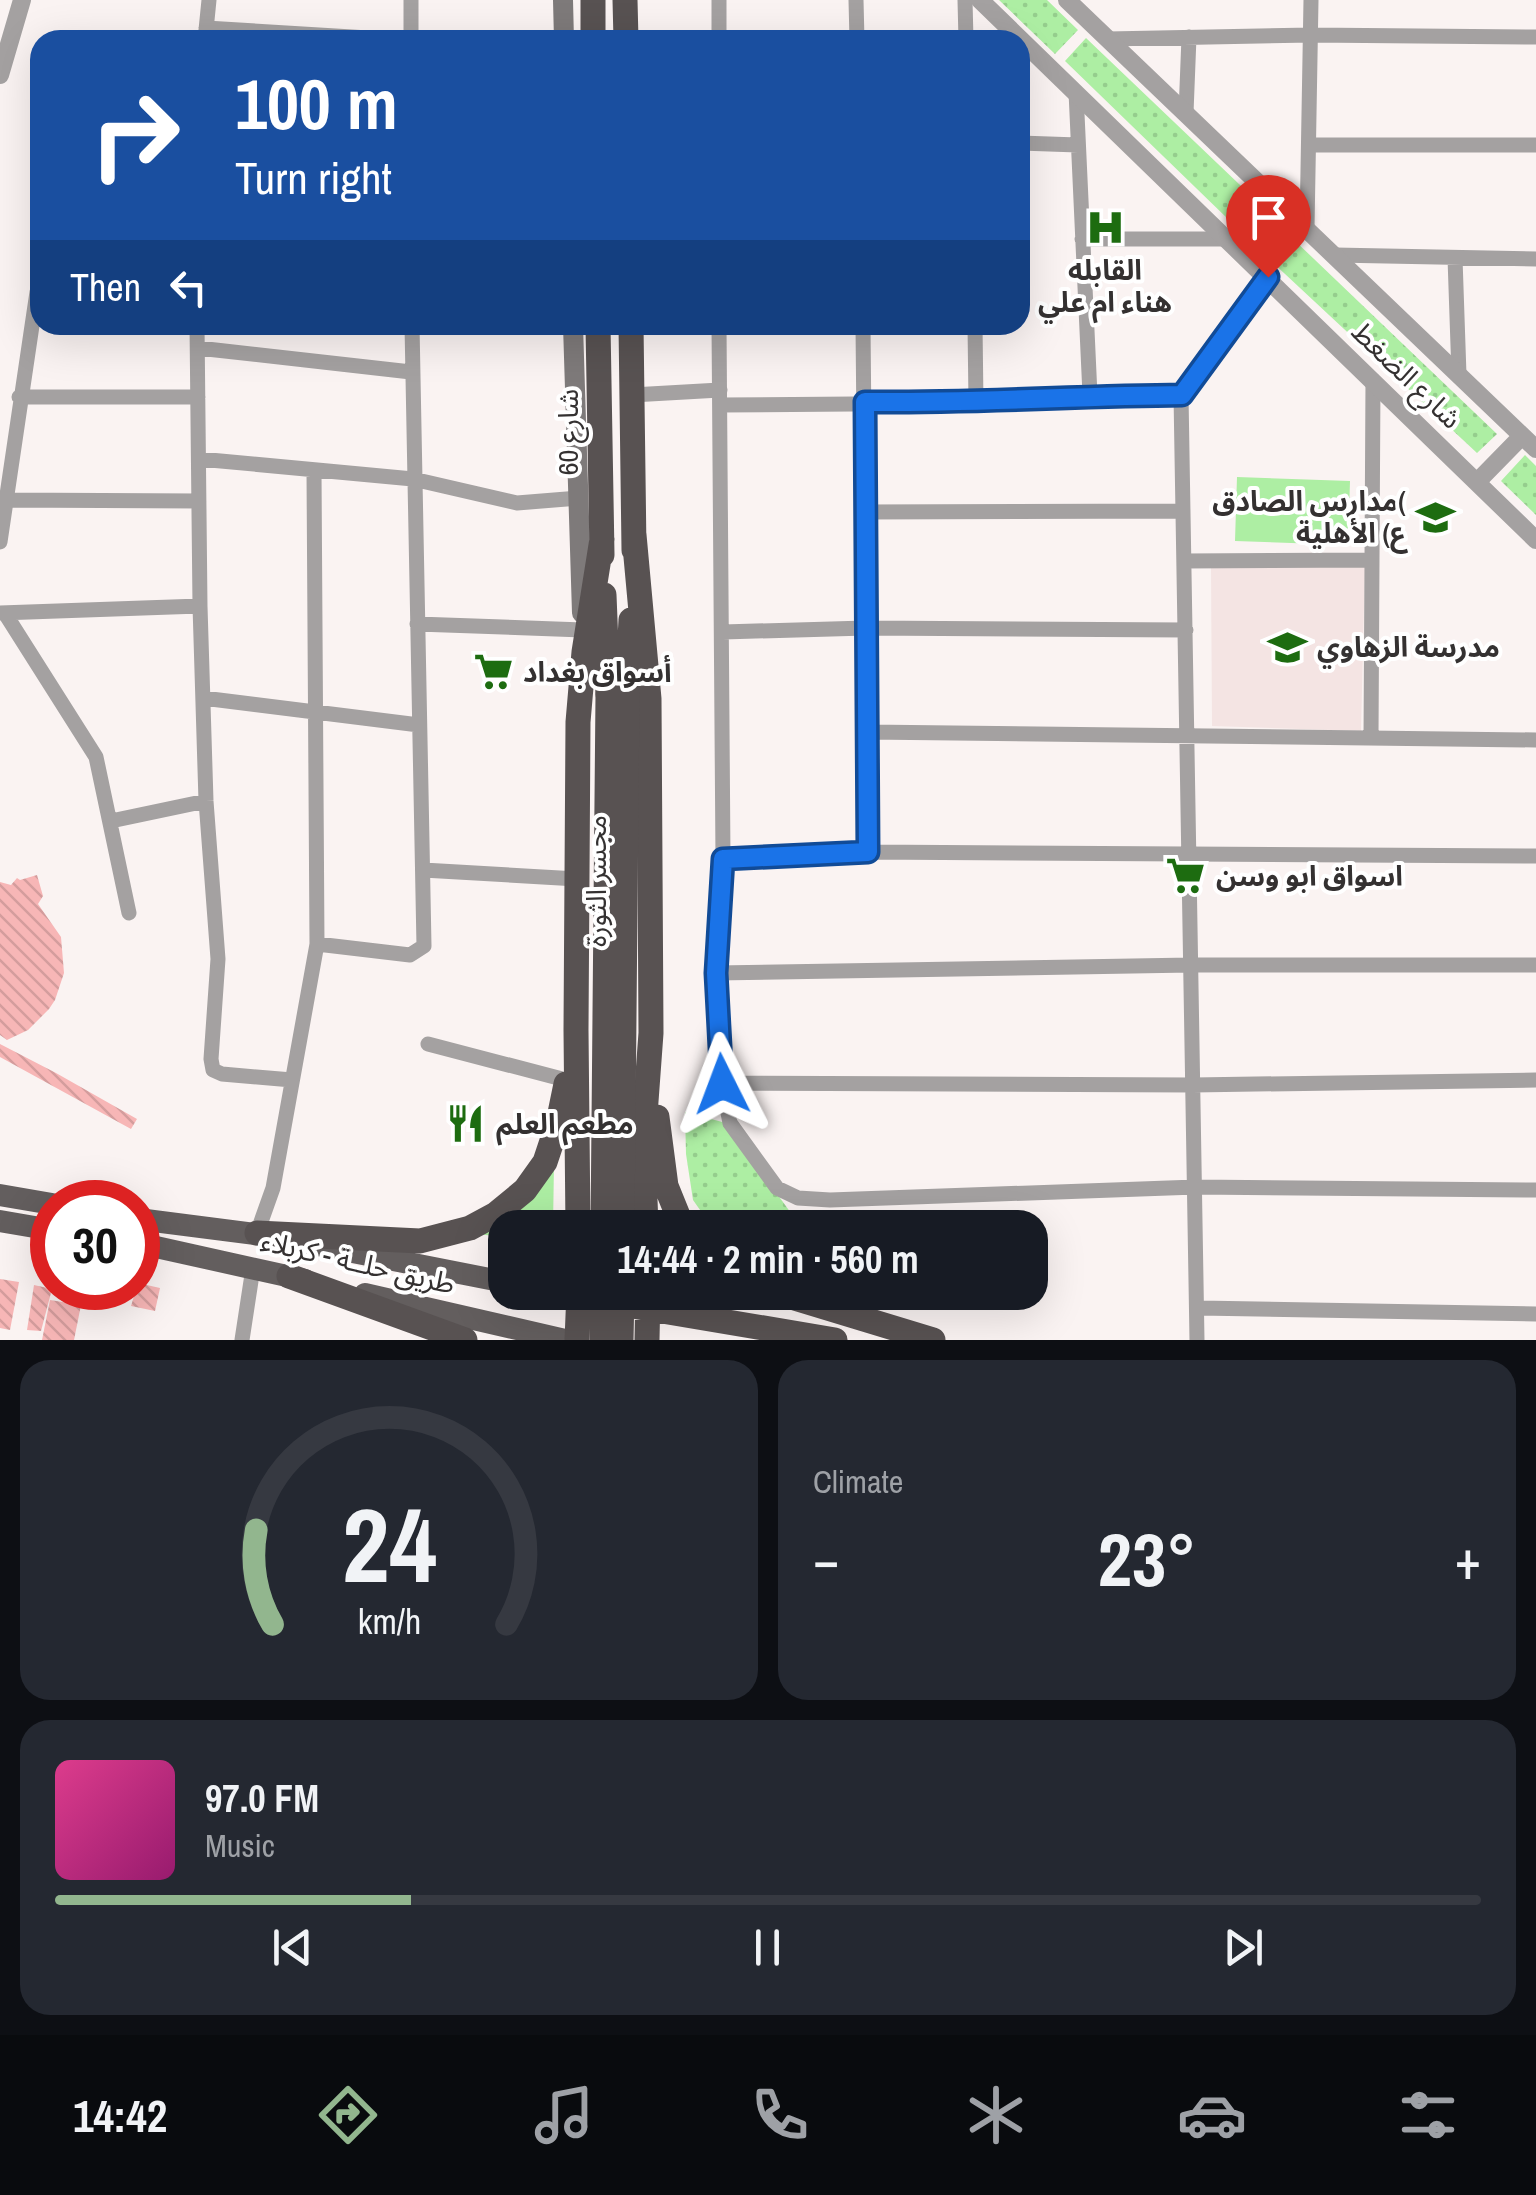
<!DOCTYPE html>
<meta charset="utf-8">
<style>
:root{--surface:#171b24;--page:#242831;--text:#f1f3f6;--muted:#9ea1a6;--line:#363941;--accent:#92b68e}
body{margin:0;font-family:"Archivo Narrow","Noto Sans Arabic",sans-serif;background:var(--page);color:var(--text);height:100vh;display:flex;flex-direction:column;font-size:38px;white-space:nowrap}
*{box-sizing:border-box;margin:0}
p{font-size:32px;color:var(--muted)}
.icon{flex:none;width:55px;height:55px;fill:none;stroke:currentColor;stroke-width:2;stroke-linecap:round;stroke-linejoin:round}
.map{position:relative;height:1340px;overflow:hidden}
.drawer{display:flex;flex-direction:column;gap:20px;padding:20px;background:#0d0f14;flex:1}
.drawer>*{flex:none}
.hud{position:absolute;left:30px;top:30px;width:1000px;height:305px;border-radius:30px;box-shadow:0 10px 40px #0002;background:#1a4fa0;color:#fff;overflow:hidden}
.speed{position:absolute;left:30px;top:1180px;display:flex;gap:20px;font-size:50px;font-weight:700;text-align:center}
.speed>*{display:grid;place-content:center;width:130px;height:130px;border-radius:50%;background:var(--surface);box-shadow:0 10px 40px #0002;line-height:1}
.speed .limit{border:15px solid #d22;background:#fff;color:#111}
.pin{position:absolute;display:grid;place-items:center;width:85px;height:85px;color:#fff;margin:-102px -42px;border-radius:50% 50% 50% 0;rotate:-45deg;box-shadow:0 0 10px #0007}
.pin .icon{rotate:45deg}
.me{position:absolute;width:110px;margin:-55px;rotate:357deg;stroke-linejoin:round;filter:drop-shadow(0 0 8px #0008)}
.turn{display:flex;align-items:center;gap:35px;height:210px;padding:0 40px;font-size:45px}
.turn .icon{width:130px;height:130px;stroke-width:2.5}
.turn b{display:block;font-size:70px;line-height:85px}
.then{display:flex;align-items:center;height:95px;padding:0 40px;background:#0003;gap:20px;font-size:38px}
.big{font-size:75px;font-weight:800;line-height:1.1}
.drawer .tile{flex:1;display:flex;flex-direction:column;justify-content:center;gap:15px;min-width:0;padding:0 35px;border-radius:30px;background:var(--page)}
.drawer .dial{align-items:center;gap:0}
.dial svg{height:260px;overflow:visible;fill:none;stroke:var(--line);stroke-width:7;stroke-linecap:round;text-anchor:middle}
.dial text{fill:var(--text);stroke:none}
.song{display:flex;align-items:center;gap:30px}
.cover{width:120px;height:120px;border-radius:15px;background:linear-gradient(135deg,hsl(330 70% 55%),hsl(320 70% 35%))}
.played{height:10px;border-radius:5px;background:linear-gradient(90deg,var(--accent) 25%,var(--line) 25%)}
.keys{display:flex;justify-content:space-around;direction:ltr}
.heat{display:flex;justify-content:space-between;align-items:center;font-size:55px;direction:ltr}
.drawer .tiles{flex:1;display:grid;gap:20px;grid-template-columns:1fr 1fr}
.tile:last-child{grid-column:span 2}
.trip{position:absolute;left:488px;top:1210px;width:560px;height:100px;border-radius:30px;background:var(--surface);box-shadow:0 10px 40px #0002;font-weight:800;line-height:100px;text-align:center}
.tab-bar{display:flex;height:160px;justify-content:space-around;align-items:center;background:#090b0e;color:var(--muted)}
.tab-bar .icon{width:70px;height:70px}
.tab-bar .active{color:var(--accent)}
.tab-bar b{font-size:45px;color:var(--text)}
.map>svg:first-child{display:block}
.built{fill:#f4e4e3}
.park{fill:url(#park-dots)}
.garden{fill:#adeea3}
.building{fill:url(#building-back-hatch)}
.lines{fill:none;stroke-linecap:round;stroke-linejoin:round}
.minor{stroke:#a4a1a1;stroke-width:15}
.tertiary{stroke:#a4a1a1;stroke-width:18}
.secondary{stroke:#7e7a7a;stroke-width:20}
.primary{stroke:#635e5e;stroke-width:22}
.trunk{stroke:#585252;stroke-width:25}
.trunk-bridge{stroke:#585252;stroke-width:25}
.route-casing{stroke:#114b97;stroke-width:25}
.route{stroke:#1a73e8;stroke-width:18}
.labels{text-anchor:middle;stroke-width:8;stroke-linejoin:round;paint-order:stroke}
.poi-label{font-size:28px;font-weight:bold;fill:#343131;stroke:#fff;text-anchor:start}
.street-label{font-size:28px;fill:#343131;stroke:#fff}
</style>
<div class="map">
<svg width="1536" height="1340" viewBox="0 0 1536 1340">
<defs>
<pattern id="park-dots" width="8" height="8" patternUnits="userSpaceOnUse" patternTransform="scale(2.5)"><rect width="8" height="8" fill="#adeea3"/><path d="M2 2h.1M6 6h.1" fill="none" stroke="#95cd8d" stroke-width="1.8" stroke-linecap="round"/></pattern>
<pattern id="building-back-hatch" width="6" height="6" patternUnits="userSpaceOnUse" patternTransform="scale(2.5)"><rect width="6" height="6" fill="#f7b6b6"/><path d="M-1 5l2 2M0 0l6 6M5-1l2 2" fill="none" stroke="#d49d9d"/></pattern>
</defs>
<rect width="100%" height="100%" fill="#faf3f2"/>
<path class="built" d="M 1365,565 L 1361,731 L 1212,726 L 1211,568 Z"/>
<path class="park" d="M 999,0 L 1047,0 L 1078,30 L 1055,54 Z
M 1086,38 L 1284,227 L 1261,251 L 1065,61 Z
M 1291,237 L 1497,434 L 1477,453 L 1270,260 Z
M 1525,455 L 1536,466 L 1536,515 L 1501,481 Z
M 685,1112 L 726,1123 L 801,1227 L 712,1227 L 693,1200 L 686,1154 Z"/>
<path class="garden" d="M 1237,477 L 1350,481 L 1348,545 L 1235,541 Z
M 554,1164 L 553,1227 L 505,1228 L 505,1237 L 476,1234 Z"/>
<path class="building" d="M 37,875 L 43,896 L 38,904 L 61,937 L 64,973 L 55,1000 L 49,1009 L 28,1030 L 7,1040 L 0,1035 L 0,882 L 11,885 L 17,878 L 20,880 Z
M 0,1044 L 56,1073 L 137,1119 L 131,1129 L 0,1057 Z
M 0,1279 L 19,1282 L 10,1330 L 0,1328 Z
M 138,1283 L 160,1288 L 155,1311 L 131,1306 Z
M 34,1285 L 52,1289 L 41,1331 L 27,1330 Z
M 50,1300 L 81,1305 L 74,1340 L 42,1340 Z"/>
<g class="lines">
<path class="minor" d="M 411,0 L 411,40
M 719,0 L 719,40
M 856,0 L 857,40
M 965,0 L 966,40
M 206,28 L 401,40
M 1108,39 L 1311,35 L 1536,37
M 205,40 L 209,0
M 1076,92 L 1090,395
M 1186,113 L 1189,37
M 1020,143 L 1078,145
M 1310,145 L 1536,145
M 1307,228 L 1311,0
M 1082,239 L 1228,239
M 1335,255 L 1536,259
M 1455,258 L 1459,375
M 197,325 L 200,606 L 206,801 L 218,959 L 211,1059 L 213,1070 L 222,1074 L 292,1080
M 719,325 L 723,859 L 716,973 L 722,1083 L 730,1123 L 777,1188 L 798,1198 L 830,1200 L 1196,1187 L 1536,1190
M 863,325 L 868,852
M 975,325 L 976,403
M 198,348 L 411,372
M 632,395 L 720,390
M 19,397 L 198,397
M 720,405 L 976,403 L 1090,395 L 1181,395
M 199,459 L 413,479 L 517,503 L 579,498
M 4,500 L 199,501
M 863,512 L 1183,511
M 0,542 L 37,292 L 40,288
M 1184,561 L 1372,560
M 0,613 L 200,606
M 6,615 L 96,757 L 129,913
M 417,624 L 583,630
M 723,632 L 866,628 L 1186,630
M 203,698 L 419,725
M 868,732 L 1536,740
M 1371,738 L 1373,380
M 111,821 L 206,801
M 723,859 L 868,852 L 1536,856
M 423,870 L 577,879
M 317,944 L 410,955 L 424,946 L 412,325
M 716,973 L 1191,965 L 1536,965
M 428,1044 L 566,1080
M 722,1083 L 1193,1085 L 1536,1080
M 257,1233 L 273,1188 L 317,944 L 314,471
M 1199,1308 L 1536,1314
M 242,1340 L 253,1268
M 1197,1340 L 1181,395 L 1267,277"/>
<path class="tertiary" d="M 980,0 L 1536,540
M 1067,0 L 1536,449
M 0,75 L 22,0
M 1477,482 L 1522,436"/>
<path class="secondary" d="M 563,0 L 564,40
M 573,325 L 582,613"/>
<path class="primary" d="M 0,1195 L 52,1204
M 138,1219 L 271,1236
M 0,1221 L 52,1230
M 138,1243 L 305,1280
M 312,1244 L 505,1282
M 556,1292 L 579,1297
M 365,1294 L 565,1340"/>
<path class="trunk" d="M 593,0 L 593,40
M 625,0 L 626,40
M 598,325 L 602,555
M 631,325 L 634,550
M 634,535 L 649,699 L 651,1033 L 643,1142 L 646,1228
M 604,595 L 608,694
M 627,695 L 631,620
M 657,1117 L 666,1186 L 683,1228
M 578,1228 L 576,1030 L 578,722 L 584,652 L 602,539
M 257,1233 L 420,1241 L 470,1228 L 496,1214 L 525,1190 L 545,1162 L 558,1123 L 566,1084
M 289,1276 L 465,1340
M 775,1292 L 933,1340
M 579,1297 L 835,1340
M 577,1340 L 579,1292
M 647,1340 L 648,1292"/>
<path class="trunk-bridge" d="M 603,1228 L 608,694
M 622,1228 L 627,695
M 602,1340 L 602,1292
M 621,1340 L 622,1292"/>
</g>
<g class="lines">
<defs>
<path id="route" d="M 722,1084 L 716,973 L 723,859 L 868,852 L 865,402 C 971,403 1076,396 1182,395 L 1268,277"/>
</defs>
<use href="#route" class="route-casing"/>
<use href="#route" class="route"/>
</g>
<defs>
<symbol id="hospital-bare" viewBox="-9 -9 18 18"><path d="M-5-5h3v3.5h4V-5h3V5h-3V1.5h-4V5h-3Z" fill="#1d6c10" stroke="#fff" stroke-width="2.5" paint-order="stroke"/></symbol>
<symbol id="school-bare" viewBox="-9 -9 18 18"><path d="M0-5L7-2L0 1L-7-2ZM-4 1L0 2.5L4 1V4Q0 6-4 4Z" fill="#1d6c10" stroke="#fff" stroke-width="2.5" paint-order="stroke"/></symbol>
<symbol id="supermarket-bare" viewBox="-9 -9 18 18"><path d="M-6-5.5h2.5l.6 2H6L4.5 2H-2.5L-4.4-4H-6ZM-1.5 3.2a1.3 1.3 0 1 0 .1 0ZM3 3.2a1.3 1.3 0 1 0 .1 0Z" fill="#1d6c10" stroke="#fff" stroke-width="2.5" paint-order="stroke"/></symbol>
<symbol id="restaurant-bare" viewBox="-9 -9 18 18"><path d="M-5-6h1v4h1v-4h1v4h1v-4h1v5L-1.5 .5V6h-2V.5L-5-1ZM5-6V6H3V1.5H1.5Q1.5-4 5-6Z" fill="#1d6c10" stroke="#fff" stroke-width="2.5" paint-order="stroke"/></symbol>
</defs>
<g fill-rule="evenodd">
<use href="#hospital-bare" x="1078" y="200" width="55" height="55"/>
<use href="#school-bare" x="1408" y="490" width="55" height="55"/>
<use href="#school-bare" x="1260" y="620" width="55" height="55"/>
<use href="#supermarket-bare" x="466" y="644" width="55" height="55"/>
<use href="#supermarket-bare" x="1158" y="848" width="55" height="55"/>
<use href="#restaurant-bare" x="438" y="1096" width="55" height="55"/>
</g>
<g class="labels">
<g class="poi-label">
<text x="1105" y="280" text-anchor="middle">القابله<tspan x="1105" dy="32">هناء ام علي</tspan></text>
<text x="1406" y="511" text-anchor="end">مدارس الصادق(<tspan x="1406" dy="32">ع) الأهلية</tspan></text>
<text x="1317" y="657">مدرسة الزهاوي</text>
<text x="523" y="682">أسواق بغداد</text>
<text x="1216" y="886">اسواق ابو وسن</text>
<text x="496" y="1134">مطعم العلم</text>
</g>
<g class="street-label">
<text transform="translate(1407 375) rotate(44)" y="10">شارع الضغط</text>
<text transform="translate(568 432) rotate(-90)" y="10">شارع 60</text>
<text transform="translate(596 881) rotate(-90)" y="10">مجسر الثورة</text>
<text transform="translate(358 1262) rotate(13)" y="10">طريق حلــة - كربلاء</text>
</g>
</g>
</svg>
<div class="speed"><div class="limit">30</div></div>
<div class="pin" style="left:1268px;top:277px;background:#d93025"><svg class="icon" aria-label="arrive" viewBox="0 0 24 24"><path d="M6 21V4h12l-3 4 3 4H6"/></svg></div>
<svg class="me" style="left:722px;top:1084px" viewBox="-20 -20 40 40"><path d="M0-17L14 15 0 8-14 15z" fill="#1a73e8" stroke="#fff" stroke-width="4"/></svg>
<div class="trip">14:44 · 2 min · 560 m</div>
<div class="hud">
<div class="turn"><svg class="icon" aria-label="right" viewBox="0 0 24 24"><path d="M7 20v-9h11M14 6l5 5-5 5"/></svg><div><b>100 m</b>Turn right</div></div>
<div class="then">Then<svg class="icon" aria-label="left" viewBox="0 0 24 24"><path d="M17 20v-9H6M10 6l-5 5 5 5"/></svg></div>
</div>
</div>
<section class="drawer">
<div class="tiles">
<div class="tile dial"><svg viewBox="0 0 100 80">
<path d="M14 69A42 42 0 1 1 86 69"/>
<path d="M14 69A42 42 0 0 1 9 40" stroke="#92b68e"/>
<text x="50" y="56" font-size="32" font-weight="700">24</text>
<text x="50" y="72" font-size="11">km/h</text>
</svg></div>
<div class="tile"><p>Climate</p>
<div class="heat"><a>−</a><b class="big">23°</b><a>+</a></div>
</div>
<div class="tile">
<div class="song"><i class="cover"></i><div><b>97.0 FM</b><p>Music</p></div></div>
<div class="played"></div>
<div class="keys"><svg class="icon" aria-label="previous" viewBox="0 0 24 24"><path d="M18 5L8 12l10 7zM5 5v14"/></svg><svg class="icon" aria-label="pause" viewBox="0 0 24 24"><path d="M8 5v14M16 5v14"/></svg><svg class="icon" aria-label="next" viewBox="0 0 24 24"><path d="M6 5l10 7-10 7zM19 5v14"/></svg></div>
</div>
</div>
</section>
<nav class="tab-bar">
<b>14:42</b>
<svg class="icon active" aria-label="directions" viewBox="0 0 24 24"><path d="M12 3l9 9-9 9-9-9zM9 14v-3h6M13 9l2 2-2 2"/></svg>
<svg class="icon" aria-label="music" viewBox="0 0 24 24"><path d="M9 18V5l10-2v13"/><circle cx="6" cy="18" r="3"/><circle cx="16" cy="16" r="3"/></svg>
<svg class="icon" aria-label="phone" viewBox="0 0 24 24"><path d="M5 4h4l2 5-3 2q2 4 5 5l2-3 5 2v4C11 20 4 13 5 4z"/></svg>
<svg class="icon" aria-label="climate" viewBox="0 0 24 24"><path d="M12 3v18M4 7l16 10M4 17L20 7"/></svg>
<svg class="icon" aria-label="car" viewBox="0 0 24 24"><path d="M5 17H2v-5l4-1 3-4h7l3 4 3 1v5h-3M9 17h6M6 11h13"/><circle cx="7" cy="17" r="2"/><circle cx="17" cy="17" r="2"/></svg>
<svg class="icon" aria-label="filters" viewBox="0 0 24 24"><path d="M4 7h16M4 17h16"/><circle cx="9" cy="7" r="2"/><circle cx="15" cy="17" r="2"/></svg>
</nav>
